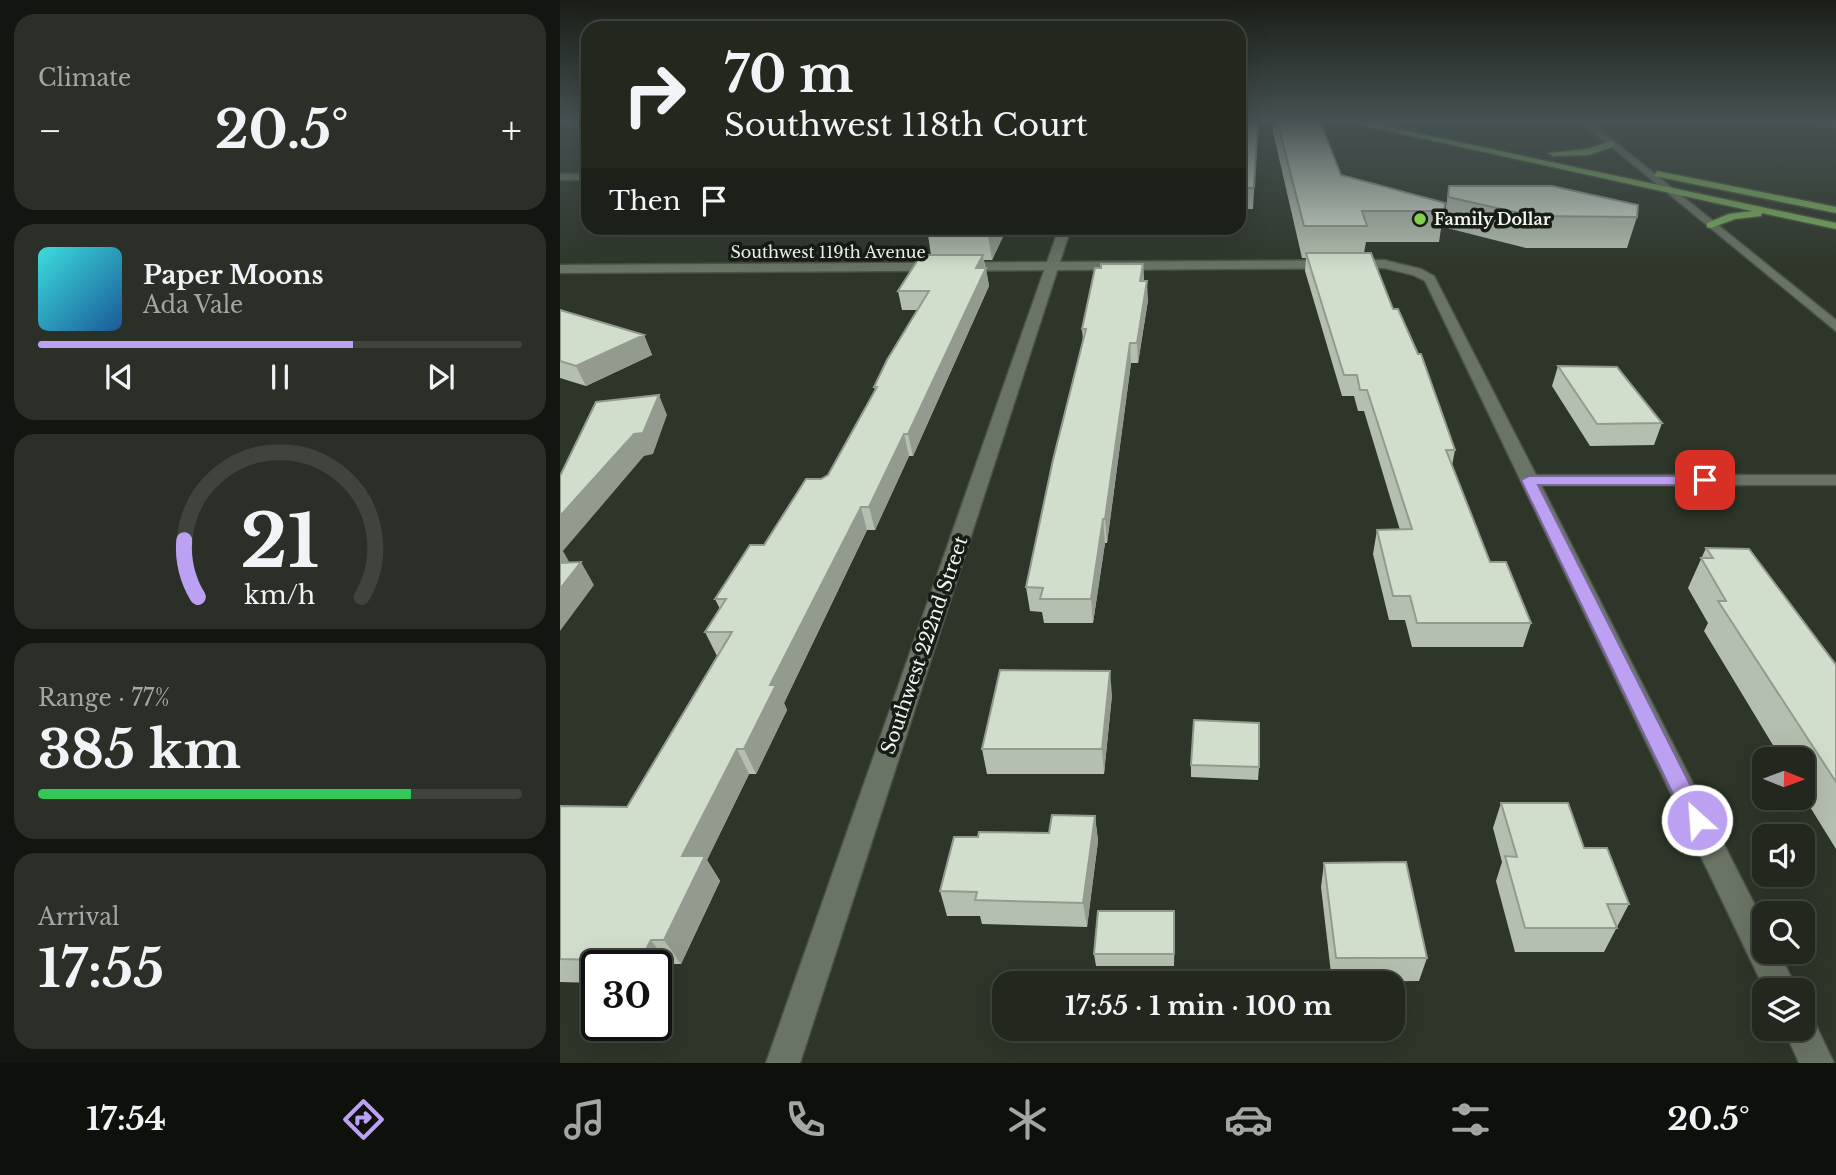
<!DOCTYPE html>
<meta charset="utf-8">
<style>
:root{--surface:#22281e;--page:#2a3027;--text:#f1f3f6;--muted:#a2a6a4;--line:#3f443c;--accent:#bca0f2}
body{margin:0;font-family:"Libre Baskerville",serif;background:var(--page);color:var(--text);height:100vh;display:flex;flex-direction:column;font-size:26px;white-space:nowrap}
*{box-sizing:border-box;margin:0}
p{font-size:23px;color:var(--muted)}
.icon{flex:none;width:38px;height:38px;fill:none;stroke:currentColor;stroke-width:2;stroke-linecap:round;stroke-linejoin:round}
.map{position:relative;flex:1;overflow:hidden}
.sheet{display:flex;flex-direction:column;gap:14px;padding:14px;background:#131610;width:560px}
.sheet>*{flex:none}
.top-card{position:absolute;left:21px;top:21px;width:665px;height:214px;border-radius:21px;box-shadow:0 7px 28px #0002,0 0 0 2px var(--line);background:#22281e;color:var(--text);overflow:hidden}
.needle{width:46px;rotate:91deg}
.fabs{position:absolute;left:1192px;top:747px;display:grid;gap:14px}
.fabs a{display:grid;place-items:center;width:63px;height:63px;border-radius:14px;background:var(--surface);box-shadow:0 7px 28px #0002,0 0 0 2px var(--line);font-size:35px}
.speed{position:absolute;left:21px;top:950px;display:flex;gap:14px;font-size:35px;font-weight:700;text-align:center}
.speed>*{display:grid;place-content:center;width:91px;height:91px;border-radius:50%;background:var(--surface);box-shadow:0 7px 28px #0002,0 0 0 2px var(--line);line-height:1}
.speed .limit{border:4px solid #111;border-radius:10px;background:#fff;color:#111}
.pin{position:absolute;display:grid;place-items:center;width:60px;height:60px;color:#fff;margin:-30px;border-radius:14px;box-shadow:0 4px 10px #0006}
.me{position:absolute;width:77px;margin:-38px;rotate:334deg;stroke-linejoin:round;filter:drop-shadow(0 0 5px #0008)}
.turn{display:flex;align-items:center;gap:24px;height:147px;padding:0 28px;font-size:32px}
.turn .icon{width:91px;height:91px;stroke-width:2.5}
.turn b{display:block;font-size:49px;line-height:60px}
.then{display:flex;align-items:center;height:66px;padding:0 28px;background:#0003;gap:14px;font-size:26px}
.big{font-size:52px;font-weight:700;line-height:1.1}
.sheet .widget{flex:1;display:flex;flex-direction:column;justify-content:center;gap:10px;min-width:0;padding:0 24px;border-radius:21px;background:var(--page)}
.sheet .dial{align-items:center;gap:0}
.dial svg{height:182px;overflow:visible;fill:none;stroke:var(--line);stroke-width:7;stroke-linecap:round;text-anchor:middle}
.dial text{fill:var(--text);stroke:none}
.song{display:flex;align-items:center;gap:21px}
.cover{width:84px;height:84px;border-radius:10px;background:linear-gradient(135deg,hsl(180 70% 55%),hsl(210 70% 35%))}
.played{height:7px;border-radius:4px;background:linear-gradient(90deg,var(--accent) 65%,var(--line) 65%)}
.keys{display:flex;justify-content:space-around;direction:ltr}
.heat{display:flex;justify-content:space-between;align-items:center;font-size:38px;direction:ltr}
.charge{height:10px;border-radius:5px;background:linear-gradient(90deg,#34c759 77%,var(--line) 0)}
.trip{position:absolute;left:432px;top:971px;width:413px;height:70px;border-radius:21px;background:var(--surface);box-shadow:0 7px 28px #0002,0 0 0 2px var(--line);font-weight:700;line-height:70px;text-align:center}
.dock{display:flex;height:112px;justify-content:space-around;align-items:center;background:#0e100c;color:var(--muted)}
.dock .icon{width:49px;height:49px}
.dock .selected{color:var(--accent)}
.dock b{font-size:32px;color:var(--text)}
main{display:flex;flex:1;min-height:0}
.map>svg:first-child{display:block}
.lines{fill:none;stroke-linecap:round;stroke-linejoin:round}
.minor-casing{stroke:#4a5245;stroke-width:3}
.tertiary-casing{stroke:#4a5245;stroke-width:3}
.trunk-casing{stroke:#4a5245;stroke-width:3}
.minor{fill:#697464;fill-rule:evenodd}
.tertiary{fill:#697464;fill-rule:evenodd}
.trunk{fill:#7cb25b;fill-rule:evenodd}
.wall{fill:#b5bfaf}
.shaded-wall{fill:#939b8f}
.building{fill:#d2decc;stroke:#939b8f;stroke-width:2}
.route{fill:#bca0f2;stroke:#7a689d;stroke-width:2}
.poi-dot{fill:#83d04f;stroke:#181c16;stroke-width:2.5}
.labels{text-anchor:middle;stroke-width:7;stroke-linejoin:round;paint-order:stroke}
.far-poi-label{font-size:16px;font-weight:bold;fill:#f0f7ed;stroke:#181c16;text-anchor:start}
.far-street-label{font-size:16px;fill:#f0f7ed;stroke:#181c16}
.street-label{font-size:19px;fill:#f0f7ed;stroke:#181c16}
</style>
<main>
<section class="sheet">
<div class="widget"><p>Climate</p>
<div class="heat"><a>−</a><b class="big">20.5°</b><a>+</a></div>
</div>
<div class="widget">
<div class="song"><i class="cover"></i><div><b>Paper Moons</b><p>Ada Vale</p></div></div>
<div class="played"></div>
<div class="keys"><svg class="icon" aria-label="previous" viewBox="0 0 24 24"><path d="M18 5L8 12l10 7zM5 5v14"/></svg><svg class="icon" aria-label="pause" viewBox="0 0 24 24"><path d="M8 5v14M16 5v14"/></svg><svg class="icon" aria-label="next" viewBox="0 0 24 24"><path d="M6 5l10 7-10 7zM19 5v14"/></svg></div>
</div>
<div class="widget dial"><svg viewBox="0 0 100 80">
<path d="M14 69A42 42 0 1 1 86 69"/>
<path d="M14 69A42 42 0 0 1 8 44" stroke="#bca0f2"/>
<text x="50" y="56" font-size="32" font-weight="700">21</text>
<text x="50" y="72" font-size="11">km/h</text>
</svg></div>
<div class="widget"><p>Range · 77%</p><b class="big">385 km</b><div class="charge"></div></div>
<div class="widget"><p>Arrival</p><b class="big">17:55</b></div>
</section>
<div class="map">
<svg width="1276" height="1063" viewBox="0 0 1276 1063">
<rect width="100%" height="100%" fill="#2d3628"/>
<g class="lines">
<defs>
<path id="minor" d="M 1243,121 L 1276,124 L 1276,128 L 1247,123 Z
M 0,174 L 28,174 L 28,180 L 0,180 Z
M 824,260 L 861,269 L 874,276 L 976,475 L 1276,475 L 1276,485 L 981,485 L 1204,923 L 1204,952 L 1219,952 L 1237,990 L 1205,990 L 865,281 L 853,275 L 824,268 L 0,273 L 0,265 Z
M 1242,1014 L 1252,1017 L 1274,1063 L 1239,1063 L 1224,1029 L 1242,1029 Z"/>
<path id="tertiary" d="M 1020,121 L 1029,121 L 1276,320 L 1276,331 Z
M 499,228 L 511,228 L 240,1063 L 206,1063 Z"/>
<path id="trunk" d="M 784,121 L 800,121 L 1276,223 L 1276,229 L 1202,213 L 1201,216 L 1175,219 L 1151,228 L 1147,227 L 1147,223 L 1169,214 L 1192,211 Z
M 1052,141 L 1055,146 L 1029,155 L 993,156 L 988,153 L 1028,149 Z
M 1097,171 L 1276,207 L 1276,213 L 1094,176 Z"/>
</defs>
<use href="#minor" class="minor-casing"/>
<use href="#tertiary" class="tertiary-casing"/>
<use href="#trunk" class="trunk-casing"/>
<use href="#minor" class="minor"/>
<use href="#tertiary" class="tertiary"/>
<use href="#trunk" class="trunk"/>
</g>
<path class="wall" d="M 679,121 L 698,121 L 693,209 L 679,209 Z
M 713,121 L 760,121 L 781,175 L 885,203 L 879,242 L 806,242 L 804,253 L 833,309 L 895,450 L 892,466 L 930,562 L 971,623 L 963,647 L 852,647 L 845,620 L 829,620 L 813,554 L 817,530 L 840,530 L 804,411 L 798,411 L 794,396 L 782,396 L 745,271 L 746,258 L 742,258 L 713,132 Z
M 889,186 L 1077,217 L 1067,248 L 966,248 L 883,227 Z
M 372,228 L 447,228 L 432,260 L 424,260 L 429,286 L 353,456 L 349,456 L 315,530 L 307,530 L 224,703 L 227,710 L 196,774 L 189,774 L 147,860 L 160,881 L 121,964 L 108,964 L 98,985 L 96,985 L 96,966 L 37,966 L 37,983 L 0,982 L 0,806 L 67,807 L 157,656 L 145,632 L 160,609 L 155,599 L 204,545 L 261,479 L 268,475 L 315,390 L 314,387 L 357,310 L 342,310 L 338,291 L 371,255 L 368,235 Z
M 583,264 L 584,281 L 588,300 L 578,363 L 571,363 L 547,543 L 545,543 L 533,623 L 484,623 L 482,612 L 470,611 L 466,587 L 523,341 L 522,329 Z
M 0,310 L 84,335 L 92,355 L 26,386 L 0,378 Z
M 998,366 L 1102,423 L 1094,445 L 1030,446 L 992,386 Z
M 1146,548 L 1276,665 L 1276,849 L 1242,794 L 1242,760 L 1222,760 L 1144,631 L 1148,623 L 1128,588 Z
M 552,695 L 544,774 L 427,774 L 422,749 Z
M 631,765 L 699,767 L 698,780 L 631,777 Z
M 941,803 L 1024,848 L 1069,904 L 1044,952 L 955,952 L 936,881 L 942,862 L 933,828 Z
M 535,816 L 538,841 L 527,927 L 422,924 L 420,916 L 387,916 L 380,891 L 418,837 L 489,833 Z
M 764,863 L 867,958 L 859,981 L 772,982 L 761,887 Z
M 615,924 L 614,966 L 536,966 L 534,954 Z"/>
<path class="shaded-wall" d="M 432,228 L 447,228 L 432,260 L 428,235 Z
M 423,255 L 425,271 L 426,268 L 429,286 L 353,456 L 348,434 L 416,268 Z
M 583,264 L 584,282 L 580,281 Z
M 587,281 L 588,300 L 578,363 L 577,343 Z
M 84,335 L 92,355 L 26,386 L 16,366 Z
M 570,343 L 571,363 L 547,543 L 545,519 Z
M 99,395 L 107,415 L 93,454 L 84,456 L 3,551 L 12,567 L 0,582 L 0,516 L 74,434 Z
M 344,434 L 349,456 L 315,530 L 309,507 Z
M 301,507 L 307,530 L 224,703 L 227,710 L 196,774 L 184,749 L 210,685 Z
M 543,519 L 545,543 L 533,623 L 531,599 Z
M 21,562 L 34,585 L 0,631 L 0,589 Z
M 550,671 L 552,695 L 544,774 L 542,749 Z
M 177,749 L 189,774 L 147,860 L 160,881 L 121,964 L 104,940 L 122,856 Z
M 535,816 L 538,841 L 527,927 L 523,903 Z
M 91,940 L 108,964 L 98,985 L 96,982 L 96,966 L 84,966 L 80,961 Z"/>
<path class="building" d="M 679,121 L 698,121 L 694,188 L 679,188 Z
M 717,121 L 760,121 L 781,175 L 885,203 L 884,211 L 802,211 L 807,226 L 744,226 Z
M 889,186 L 992,186 L 1078,205 L 1077,217 L 973,216 L 888,197 Z
M 372,228 L 432,228 L 428,235 L 368,235 Z
M 746,253 L 811,253 L 833,309 L 838,309 L 858,354 L 861,354 L 895,450 L 886,450 L 930,562 L 946,562 L 971,623 L 857,623 L 850,596 L 833,596 L 817,530 L 852,529 L 807,390 L 800,390 L 797,375 L 784,375 Z
M 361,255 L 423,255 L 416,268 L 426,268 L 348,434 L 344,434 L 309,507 L 301,507 L 210,685 L 216,685 L 184,749 L 177,749 L 122,856 L 145,856 L 104,940 L 91,940 L 80,961 L 0,959 L 0,806 L 67,807 L 172,632 L 145,632 L 166,599 L 155,599 L 190,545 L 204,545 L 246,479 L 261,479 L 268,475 L 317,387 L 314,387 L 327,360 L 369,291 L 338,291 Z
M 541,264 L 583,264 L 580,281 L 587,281 L 577,343 L 570,343 L 545,519 L 543,519 L 531,599 L 480,599 L 483,588 L 466,587 L 493,460 L 526,329 L 522,329 L 535,268 L 541,268 Z
M 0,310 L 84,335 L 16,366 L 0,361 Z
M 998,366 L 1057,367 L 1102,423 L 1037,424 Z
M 99,395 L 83,433 L 74,434 L 0,516 L 0,476 L 36,402 Z
M 1146,548 L 1189,549 L 1276,665 L 1276,782 L 1158,601 L 1166,601 L 1141,558 L 1153,558 Z
M 21,562 L 0,589 L 0,563 Z
M 440,670 L 550,671 L 542,749 L 422,749 Z
M 634,720 L 699,723 L 699,767 L 631,765 Z
M 941,803 L 1008,803 L 1024,848 L 1047,848 L 1069,904 L 1047,904 L 1057,928 L 965,928 L 945,856 L 957,857 Z
M 492,815 L 535,816 L 523,903 L 415,900 L 417,892 L 380,891 L 394,837 L 418,837 L 419,832 L 489,833 Z
M 846,862 L 867,958 L 776,958 L 764,863 Z
M 538,911 L 614,911 L 614,954 L 534,954 Z"/>
<linearGradient id="sky" x2="0" y2="1"><stop stop-color="#191e16"/><stop offset="0.45" stop-color="#465253"/><stop offset="1" stop-color="#465253" stop-opacity="0"/></linearGradient>
<rect width="1276" height="270" fill="url(#sky)"/>
<path class="route" d="M 969,476 L 1145,476 L 1153,480 L 1145,485 L 978,485 L 1145,814 L 1148,820 L 1145,827 L 1137,830 L 1129,827 L 961,480 Z"/>
<circle class="poi-dot" cx="860" cy="219" r="7"/>
<g class="labels">
<g class="far-poi-label">
<text x="874" y="225">Family Dollar</text>
</g>
<g class="far-street-label">
<text x="268" y="258">Southwest 119th Avenue</text>
</g>
<g class="street-label">
<text transform="translate(364 645) rotate(-71)" y="7">Southwest 222nd Street</text>
</g>
</g>
</svg>
<div class="fabs">
<a><svg class="needle" viewBox="-14 -14 28 28"><path d="M0-13l5 13h-10z" fill="#e53935"/><path d="M0 13l5-13h-10z" fill="#a2a6a4"/></svg></a>
<a><svg class="icon" aria-label="sound" viewBox="0 0 24 24"><path d="M4 9h4l5-4v14l-5-4H4zM17 9q2 3 0 6"/></svg></a>
<a><svg class="icon" aria-label="search" viewBox="0 0 24 24"><circle cx="10" cy="10" r="6"/><path d="M15 15l6 6"/></svg></a>
<a><svg class="icon" aria-label="layers" viewBox="0 0 24 24"><path d="M12 4l9 5-9 5-9-5zM3 14l9 5 9-5"/></svg></a>
</div>
<div class="speed"><div class="limit">30</div></div>
<div class="pin" style="left:1145px;top:480px;background:#d93025"><svg class="icon" aria-label="arrive" viewBox="0 0 24 24"><path d="M6 21V4h12l-3 4 3 4H6"/></svg></div>
<svg class="me" style="left:1137px;top:820px" viewBox="-20 -20 40 40"><circle r="17" fill="#bca0f2" stroke="#fff" stroke-width="3"/><path d="M0-11L8 9 0 5-8 9z" fill="#fff"/></svg>
<div class="trip">17:55 · 1 min · 100 m</div>
<div class="top-card">
<div class="turn"><svg class="icon" aria-label="right" viewBox="0 0 24 24"><path d="M7 20v-9h11M14 6l5 5-5 5"/></svg><div><b>70 m</b>Southwest 118th Court</div></div>
<div class="then">Then<svg class="icon" aria-label="arrive" viewBox="0 0 24 24"><path d="M6 21V4h12l-3 4 3 4H6"/></svg></div>
</div>
</div>
</main>
<nav class="dock">
<b>17:54</b>
<svg class="icon selected" aria-label="directions" viewBox="0 0 24 24"><path d="M12 3l9 9-9 9-9-9zM9 14v-3h6M13 9l2 2-2 2"/></svg>
<svg class="icon" aria-label="music" viewBox="0 0 24 24"><path d="M9 18V5l10-2v13"/><circle cx="6" cy="18" r="3"/><circle cx="16" cy="16" r="3"/></svg>
<svg class="icon" aria-label="phone" viewBox="0 0 24 24"><path d="M5 4h4l2 5-3 2q2 4 5 5l2-3 5 2v4C11 20 4 13 5 4z"/></svg>
<svg class="icon" aria-label="climate" viewBox="0 0 24 24"><path d="M12 3v18M4 7l16 10M4 17L20 7"/></svg>
<svg class="icon" aria-label="car" viewBox="0 0 24 24"><path d="M5 17H2v-5l4-1 3-4h7l3 4 3 1v5h-3M9 17h6M6 11h13"/><circle cx="7" cy="17" r="2"/><circle cx="17" cy="17" r="2"/></svg>
<svg class="icon" aria-label="filters" viewBox="0 0 24 24"><path d="M4 7h16M4 17h16"/><circle cx="9" cy="7" r="2"/><circle cx="15" cy="17" r="2"/></svg>
<b>20.5°</b>
</nav>
